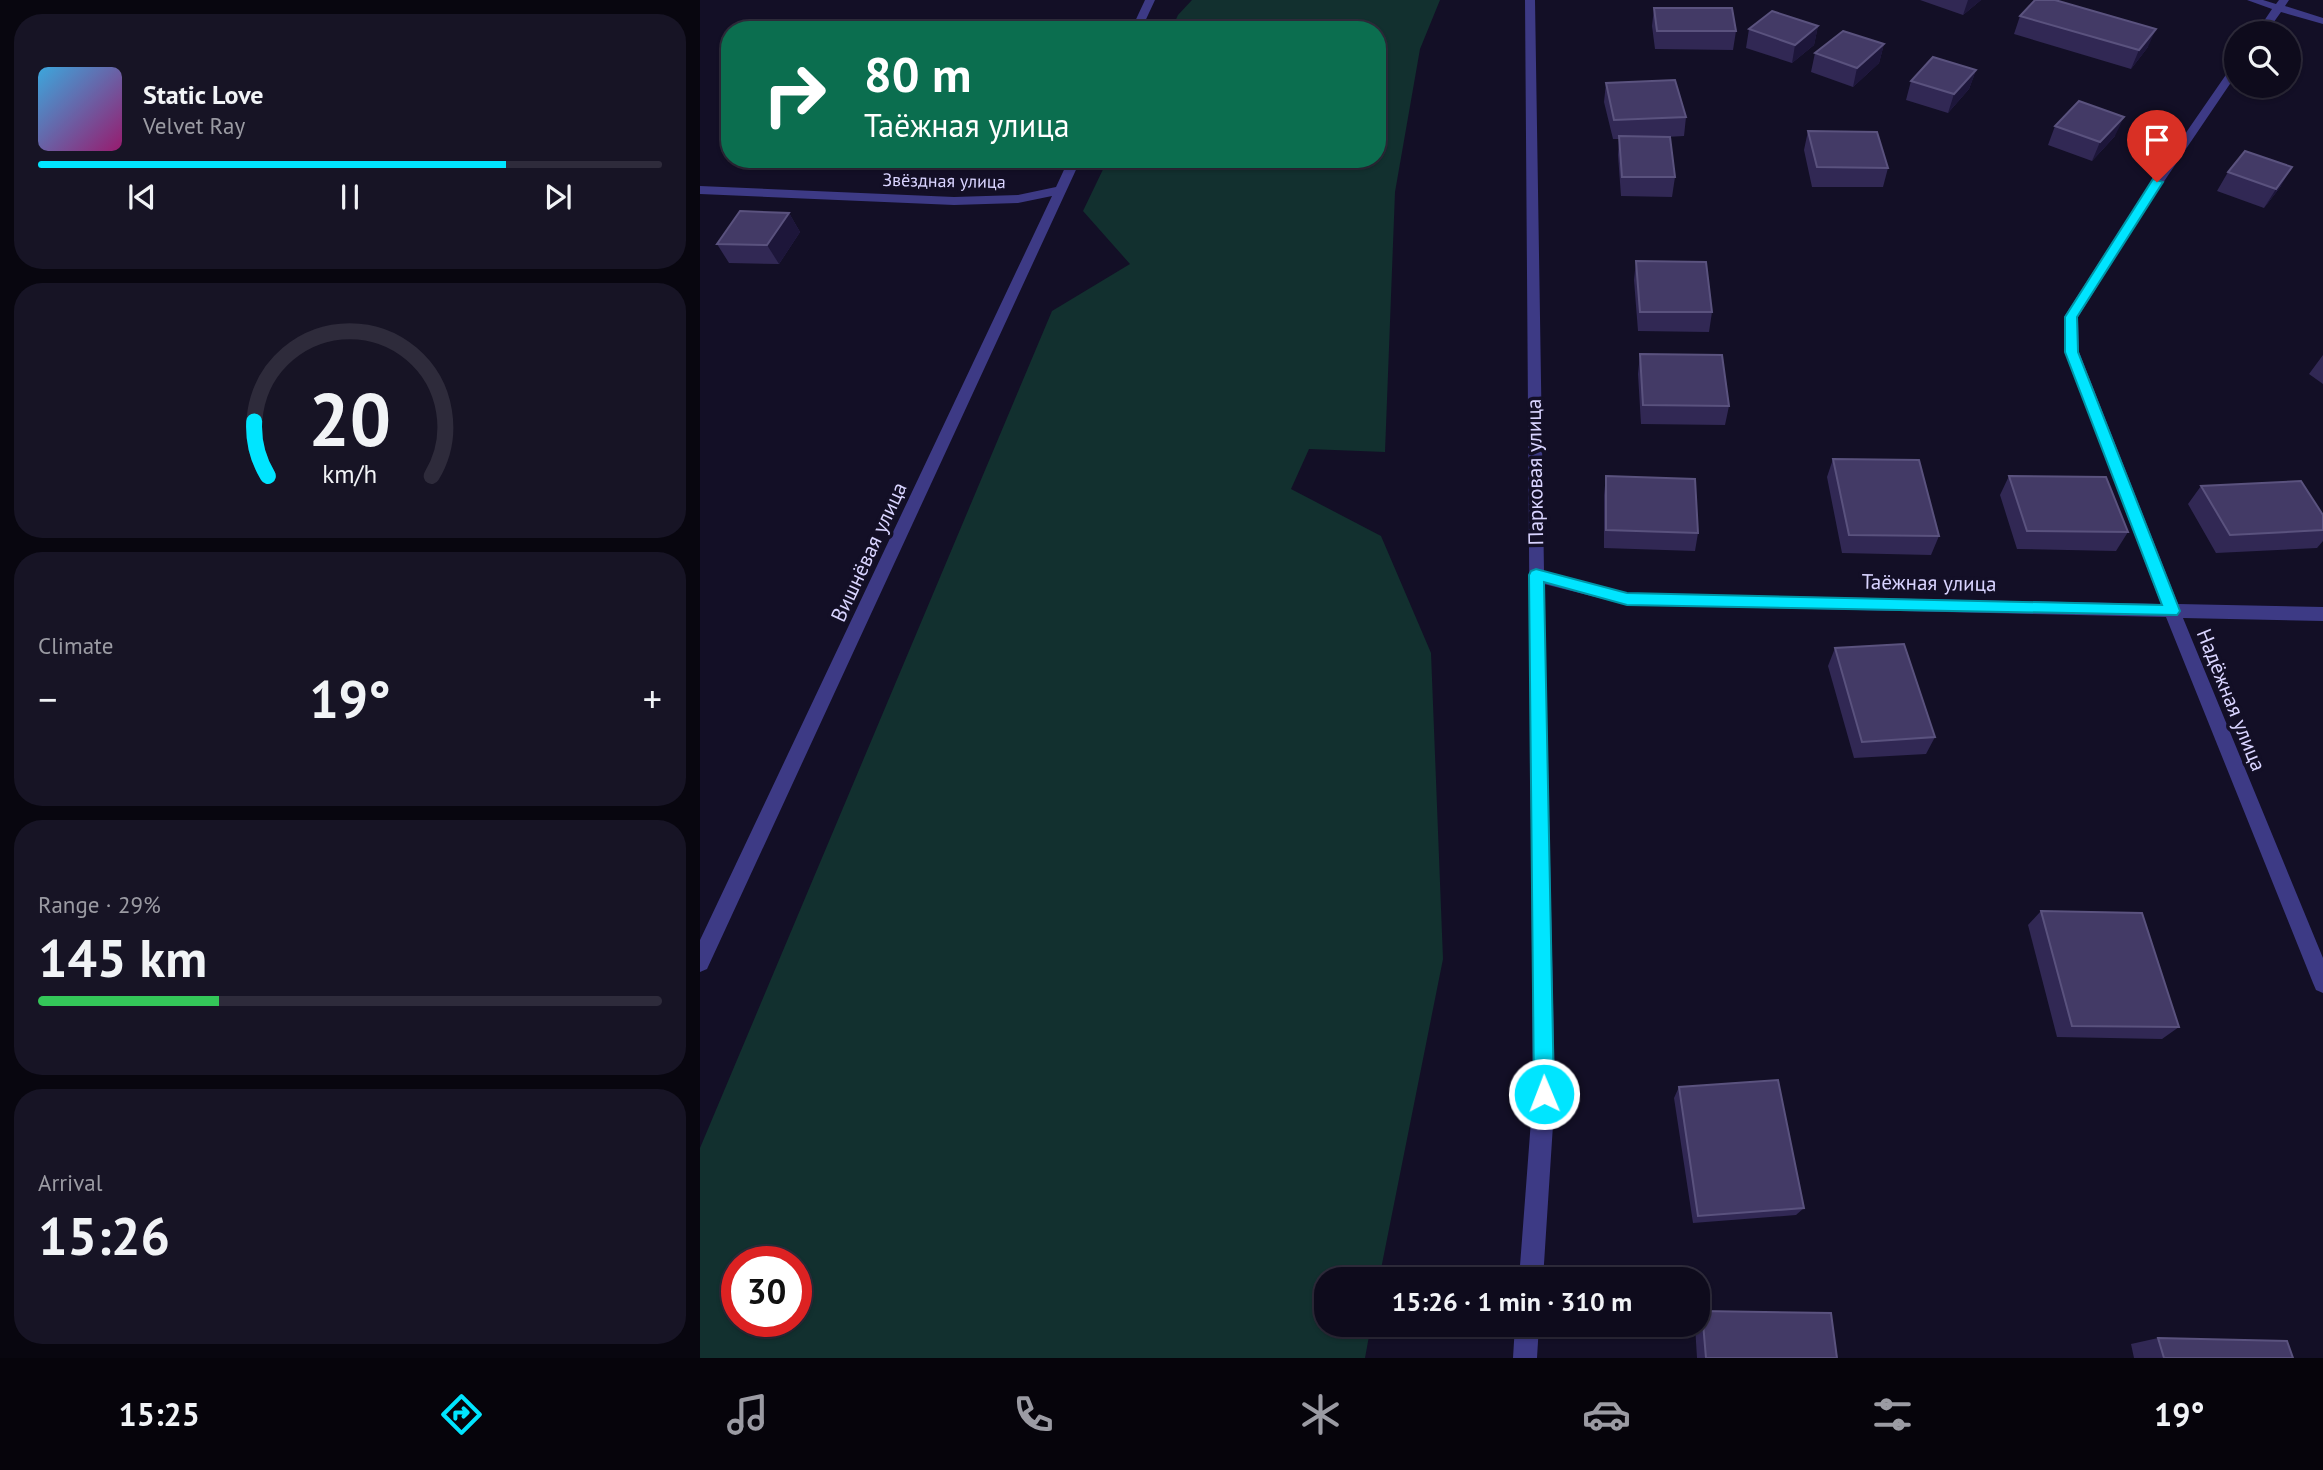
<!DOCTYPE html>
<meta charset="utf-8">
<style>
:root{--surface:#0e0b1c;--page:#171425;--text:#f1f3f6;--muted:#9b9ba3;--line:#2e2b3b;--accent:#00e5ff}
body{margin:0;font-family:"PT Sans",sans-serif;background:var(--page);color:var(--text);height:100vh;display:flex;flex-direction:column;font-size:26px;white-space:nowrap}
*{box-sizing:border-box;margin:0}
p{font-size:23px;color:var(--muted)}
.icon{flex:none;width:38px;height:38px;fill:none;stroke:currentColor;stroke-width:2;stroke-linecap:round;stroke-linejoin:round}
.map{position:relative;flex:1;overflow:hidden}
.details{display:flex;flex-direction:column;gap:14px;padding:14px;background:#08060f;width:700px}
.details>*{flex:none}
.hud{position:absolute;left:21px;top:21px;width:665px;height:147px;border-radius:28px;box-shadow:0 2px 5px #0004,0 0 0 2px var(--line);background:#0b6e4f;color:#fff;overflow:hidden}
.fabs{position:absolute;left:1524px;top:21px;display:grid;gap:14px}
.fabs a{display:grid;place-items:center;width:77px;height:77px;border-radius:50%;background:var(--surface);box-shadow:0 2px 5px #0004,0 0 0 2px var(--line);font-size:35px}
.speed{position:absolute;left:21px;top:1246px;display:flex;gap:14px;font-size:35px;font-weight:700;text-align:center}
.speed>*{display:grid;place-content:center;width:91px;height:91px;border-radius:50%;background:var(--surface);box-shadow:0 2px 5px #0004,0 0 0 2px var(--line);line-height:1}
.speed .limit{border:10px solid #d22;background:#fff;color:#111}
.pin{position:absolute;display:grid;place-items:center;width:60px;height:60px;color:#fff;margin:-72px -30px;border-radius:50% 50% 50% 0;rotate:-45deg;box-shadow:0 0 7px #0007}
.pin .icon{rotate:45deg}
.me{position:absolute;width:77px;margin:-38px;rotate:359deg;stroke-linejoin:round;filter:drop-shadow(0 0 5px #0008)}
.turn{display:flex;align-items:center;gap:24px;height:147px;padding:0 28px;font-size:32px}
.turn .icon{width:91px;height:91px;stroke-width:2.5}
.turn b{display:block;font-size:49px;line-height:60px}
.big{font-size:52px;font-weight:800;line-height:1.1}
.details .widget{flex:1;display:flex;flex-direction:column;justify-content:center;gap:10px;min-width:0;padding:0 24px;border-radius:28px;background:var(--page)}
.details .dial{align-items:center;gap:0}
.dial svg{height:182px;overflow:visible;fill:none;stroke:var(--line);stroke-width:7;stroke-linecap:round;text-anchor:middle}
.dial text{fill:var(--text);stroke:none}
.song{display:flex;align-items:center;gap:21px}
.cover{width:84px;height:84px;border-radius:10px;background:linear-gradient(135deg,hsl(200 70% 55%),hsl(320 70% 35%))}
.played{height:7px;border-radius:4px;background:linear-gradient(90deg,var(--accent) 75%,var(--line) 75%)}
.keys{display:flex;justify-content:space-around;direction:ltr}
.heat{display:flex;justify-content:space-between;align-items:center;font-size:38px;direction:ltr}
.charge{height:10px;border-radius:5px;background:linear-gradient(90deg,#34c759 29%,var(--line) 0)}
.trip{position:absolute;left:614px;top:1267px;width:396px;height:70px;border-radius:28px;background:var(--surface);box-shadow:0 2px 5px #0004,0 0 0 2px var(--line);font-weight:800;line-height:70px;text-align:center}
.tab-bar{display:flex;height:112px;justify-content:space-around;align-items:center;background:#06040b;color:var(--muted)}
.tab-bar .icon{width:49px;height:49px}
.tab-bar .selected{color:var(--accent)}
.tab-bar b{font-size:32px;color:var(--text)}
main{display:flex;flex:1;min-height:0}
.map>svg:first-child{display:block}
.green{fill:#12302f;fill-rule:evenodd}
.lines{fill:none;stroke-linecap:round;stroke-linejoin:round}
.minor{fill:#3d3a85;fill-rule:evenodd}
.wall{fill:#312854}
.shaded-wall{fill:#1d163a}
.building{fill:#433a66;stroke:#5a527e;stroke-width:2}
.route{fill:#00e5ff;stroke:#0095a6;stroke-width:2}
.labels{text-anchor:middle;stroke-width:7;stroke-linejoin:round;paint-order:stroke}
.far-street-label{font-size:18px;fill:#d9d4ff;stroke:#130f26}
.street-label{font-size:21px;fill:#d9d4ff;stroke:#130f26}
</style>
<main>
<section class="details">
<div class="widget">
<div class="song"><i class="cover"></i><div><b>Static Love</b><p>Velvet Ray</p></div></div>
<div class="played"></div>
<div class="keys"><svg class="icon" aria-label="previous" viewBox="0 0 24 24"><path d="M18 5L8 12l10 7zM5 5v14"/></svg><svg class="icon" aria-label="pause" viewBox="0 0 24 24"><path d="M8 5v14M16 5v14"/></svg><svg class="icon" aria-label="next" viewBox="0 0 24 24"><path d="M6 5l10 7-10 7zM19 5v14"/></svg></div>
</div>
<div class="widget dial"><svg viewBox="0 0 100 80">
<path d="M14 69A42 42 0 1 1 86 69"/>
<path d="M14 69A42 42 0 0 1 8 45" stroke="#00e5ff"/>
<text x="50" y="56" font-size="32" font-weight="700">20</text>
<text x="50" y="72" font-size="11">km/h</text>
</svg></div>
<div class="widget"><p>Climate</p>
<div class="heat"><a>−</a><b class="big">19°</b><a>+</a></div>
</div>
<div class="widget"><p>Range · 29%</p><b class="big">145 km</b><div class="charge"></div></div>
<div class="widget"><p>Arrival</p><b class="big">15:26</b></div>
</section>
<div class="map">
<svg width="1623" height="1358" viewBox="0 0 1623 1358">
<rect width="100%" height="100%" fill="#130f26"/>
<path class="green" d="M 492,0 L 740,0 L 720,49 L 695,192 L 685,452 L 609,449 L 591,489 L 681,536 L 731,653 L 743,959 L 679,1279 L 626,1279 L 626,1325 L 671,1325 L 665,1358 L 0,1358 L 0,1148 L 352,311 L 430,264 L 383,211 L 408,159 L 677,159 L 677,30 L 471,30 L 478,15 ZM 37,1262 L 96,1262 L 96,1321 L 37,1321 Z"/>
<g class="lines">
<path class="minor" d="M 445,0 L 455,0 L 441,30 L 431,30 Z
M 825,0 L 835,0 L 844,571 L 927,593 L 1461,604 L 1365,352 L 1364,317 L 1436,205 L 1532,66 L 1536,65 L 1536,75 L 1448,205 L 1378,317 L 1379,352 L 1478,604 L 1623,607 L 1623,621 L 1483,618 L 1623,958 L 1623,993 L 1616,990 L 1613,983 L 1466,617 L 927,605 L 844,584 L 855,1094 L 843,1279 L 819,1279 L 833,1094 Z
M 1547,0 L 1563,0 L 1576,4 L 1579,0 L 1589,0 L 1585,6 L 1623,18 L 1623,24 L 1581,12 L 1566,33 L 1556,33 L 1572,9 Z
M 369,159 L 381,159 L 7,969 L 0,972 L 0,940 L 352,196 L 318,203 L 254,205 L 0,194 L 0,186 L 254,197 L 318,195 L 356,187 Z
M 815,1325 L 839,1325 L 837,1358 L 813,1358 Z"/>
</g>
<path class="wall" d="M 1220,0 L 1281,0 L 1263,15 Z
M 954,8 L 1036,31 L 1033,50 L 955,49 L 952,26 Z
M 1320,16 L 1448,47 L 1431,69 L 1314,34 Z
M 1118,26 L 1114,45 L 1092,63 L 1046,48 L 1049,29 Z
M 1184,44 L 1179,63 L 1153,87 L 1111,72 L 1115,53 Z
M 1276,70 L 1269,89 L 1248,113 L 1206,100 L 1211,81 Z
M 906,83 L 986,117 L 984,136 L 966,137 L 975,177 L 972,197 L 921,196 L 918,155 L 919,139 L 913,139 L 904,102 Z
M 1355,126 L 1415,136 L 1392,161 L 1348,145 Z
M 1108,131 L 1188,168 L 1183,187 L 1112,187 L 1104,150 Z
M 1528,172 L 1581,186 L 1564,208 L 1517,191 Z
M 89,213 L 100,232 L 79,264 L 29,263 L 17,244 Z
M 936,261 L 1012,312 L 1009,332 L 938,331 L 934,280 Z
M 940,354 L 1029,406 L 1025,425 L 941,424 L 938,374 Z
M 1623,355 L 1623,384 L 1609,374 Z
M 1133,459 L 1239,536 L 1231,555 L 1142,553 L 1127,477 Z
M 906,476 L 998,533 L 995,551 L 904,548 L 904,495 Z
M 1309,476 L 1428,532 L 1416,551 L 1317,549 L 1300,495 Z
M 1501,486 L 1623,515 L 1623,541 L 1617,548 L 1516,553 L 1488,504 Z
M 1135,648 L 1235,737 L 1226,754 L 1154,758 L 1128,666 Z
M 1341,911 L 1479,1027 L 1462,1039 L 1357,1037 L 1328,925 Z
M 979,1087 L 1104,1208 L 1096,1215 L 993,1223 L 974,1098 Z
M 1002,1311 L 1137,1358 L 997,1358 L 995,1325 L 998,1325 L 998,1315 Z
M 1458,1338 L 1593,1358 L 1434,1358 L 1431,1344 Z"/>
<path class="shaded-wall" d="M 1268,0 L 1281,0 L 1263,15 Z
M 1118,26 L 1114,45 L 1092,63 L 1095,45 Z
M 1456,29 L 1448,47 L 1431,69 L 1439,50 Z
M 1184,44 L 1179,63 L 1153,87 L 1157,68 Z
M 1276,70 L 1269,89 L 1248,113 L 1254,94 Z
M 1424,117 L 1415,136 L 1392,161 L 1400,142 Z
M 1592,167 L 1581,186 L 1564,208 L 1576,189 Z
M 89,213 L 100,232 L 79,264 L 67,245 Z"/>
<path class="building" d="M 1335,0 L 1355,0 L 1456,29 L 1439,50 L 1320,16 Z
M 954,8 L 1032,8 L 1036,31 L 957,31 Z
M 1072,11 L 1118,26 L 1095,45 L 1049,29 Z
M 1143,31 L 1184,44 L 1157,68 L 1115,53 Z
M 1233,57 L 1276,70 L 1254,94 L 1211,81 Z
M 975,80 L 986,117 L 914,120 L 906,83 Z
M 1379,101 L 1424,117 L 1400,142 L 1355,126 Z
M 1108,131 L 1177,132 L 1188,168 L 1117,167 Z
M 919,136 L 970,137 L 975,177 L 922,177 Z
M 1545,151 L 1592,167 L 1576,189 L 1528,172 Z
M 40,211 L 89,213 L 67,245 L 17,244 Z
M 936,261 L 1006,262 L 1012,312 L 940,312 Z
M 940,354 L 1022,355 L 1029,406 L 943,405 Z
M 1133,459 L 1219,460 L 1239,536 L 1149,535 Z
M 906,476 L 995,479 L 998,533 L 906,530 Z
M 1309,476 L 1406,477 L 1428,532 L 1327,531 Z
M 1601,481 L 1623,515 L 1623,530 L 1530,535 L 1501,486 Z
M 1204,644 L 1235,737 L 1162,742 L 1135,648 Z
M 1341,911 L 1442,913 L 1479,1027 L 1372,1026 Z
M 1078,1080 L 1104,1208 L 998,1216 L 979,1087 Z
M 1002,1311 L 1131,1313 L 1137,1358 L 1006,1358 Z
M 1458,1338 L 1587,1341 L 1593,1358 L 1464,1358 Z"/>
<path class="route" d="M 1453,179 L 1463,182 L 1377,317 L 1378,352 L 1480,611 L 1477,615 L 927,605 L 844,582 L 854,1094 L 851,1102 L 844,1104 L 837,1102 L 834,1094 L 829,575 L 831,571 L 836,569 L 927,593 L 1462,605 L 1365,352 L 1365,317 Z"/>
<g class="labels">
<g class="far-street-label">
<text transform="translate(244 181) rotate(1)" y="6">Звёздная улица</text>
</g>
<g class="street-label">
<text transform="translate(835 472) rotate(-91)" y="7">Парковая улица</text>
<text transform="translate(169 552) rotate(-65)" y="7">Вишнёвая улица</text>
<text transform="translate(1229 583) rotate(1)" y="7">Таёжная улица</text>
<text transform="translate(1531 700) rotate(68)" y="7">Надёжная улица</text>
</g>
</g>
</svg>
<div class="fabs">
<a><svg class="icon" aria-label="search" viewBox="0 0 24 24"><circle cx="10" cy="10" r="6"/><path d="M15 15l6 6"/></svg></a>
</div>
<div class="speed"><div class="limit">30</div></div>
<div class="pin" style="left:1457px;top:182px;background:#d93025"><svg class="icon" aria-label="arrive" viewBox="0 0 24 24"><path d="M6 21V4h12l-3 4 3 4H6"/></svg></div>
<svg class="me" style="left:844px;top:1094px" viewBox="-20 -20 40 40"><circle r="17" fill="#00e5ff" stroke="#fff" stroke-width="3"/><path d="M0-11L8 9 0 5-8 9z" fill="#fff"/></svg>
<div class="trip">15:26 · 1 min · 310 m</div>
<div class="hud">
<div class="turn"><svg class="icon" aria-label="right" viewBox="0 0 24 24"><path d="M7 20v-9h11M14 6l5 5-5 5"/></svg><div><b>80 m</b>Таёжная улица</div></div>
</div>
</div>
</main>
<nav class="tab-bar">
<b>15:25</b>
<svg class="icon selected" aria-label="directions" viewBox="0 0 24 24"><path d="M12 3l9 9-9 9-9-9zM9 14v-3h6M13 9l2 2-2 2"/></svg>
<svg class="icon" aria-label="music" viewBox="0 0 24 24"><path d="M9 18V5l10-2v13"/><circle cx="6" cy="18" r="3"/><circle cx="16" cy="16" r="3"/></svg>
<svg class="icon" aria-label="phone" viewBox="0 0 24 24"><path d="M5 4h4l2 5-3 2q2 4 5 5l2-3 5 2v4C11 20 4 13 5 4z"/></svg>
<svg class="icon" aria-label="climate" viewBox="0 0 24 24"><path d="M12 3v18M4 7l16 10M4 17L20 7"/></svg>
<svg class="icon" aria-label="car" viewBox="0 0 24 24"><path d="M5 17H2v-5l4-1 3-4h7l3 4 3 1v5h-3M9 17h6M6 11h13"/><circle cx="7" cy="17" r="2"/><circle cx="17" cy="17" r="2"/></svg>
<svg class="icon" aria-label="filters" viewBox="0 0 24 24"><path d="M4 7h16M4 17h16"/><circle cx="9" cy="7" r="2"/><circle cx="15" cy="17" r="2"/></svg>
<b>19°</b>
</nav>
